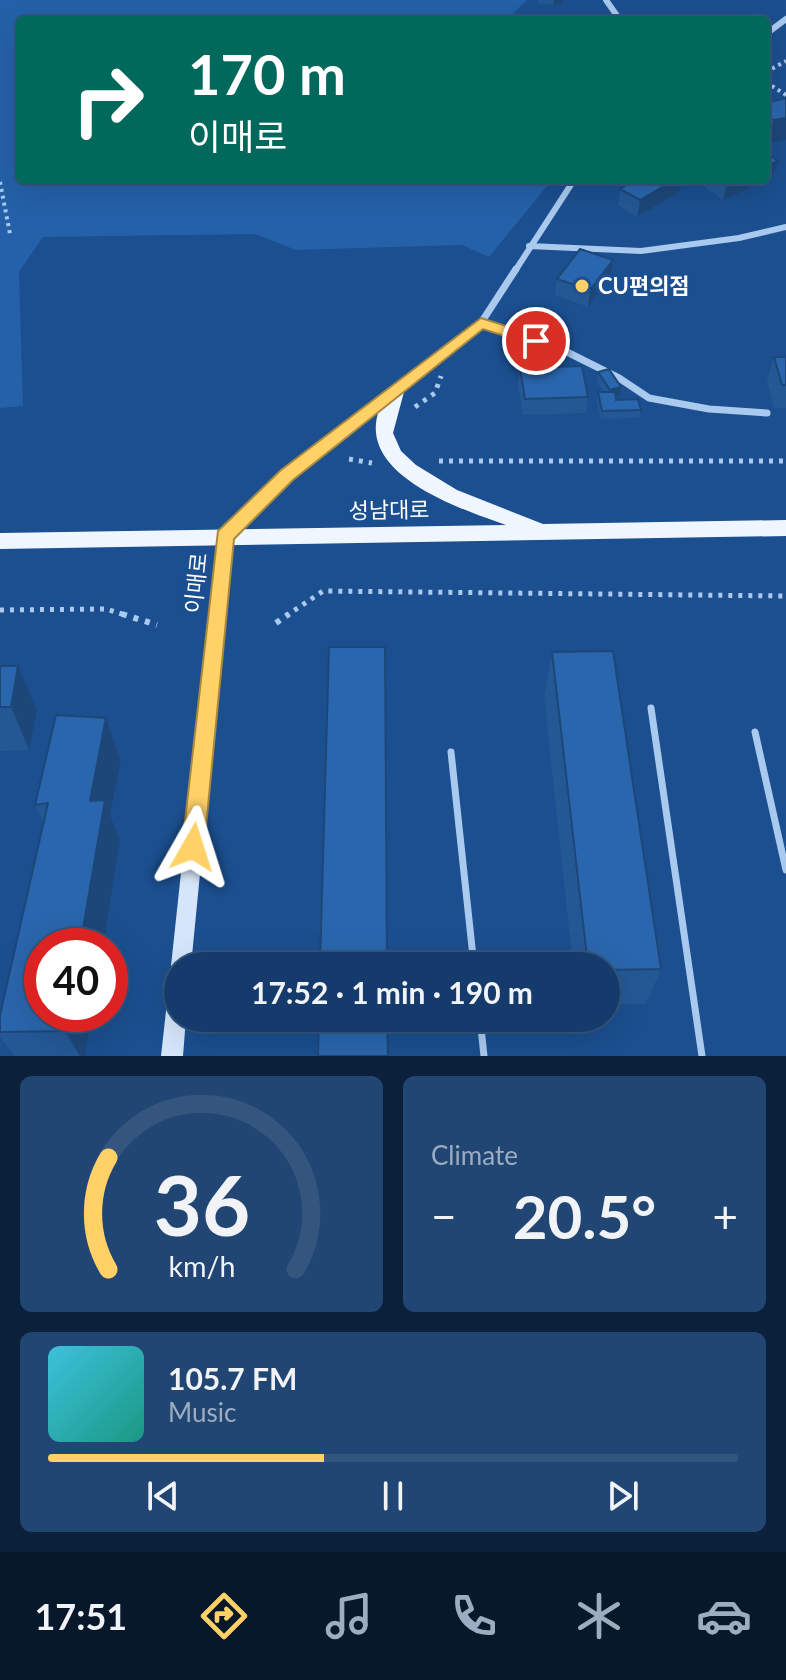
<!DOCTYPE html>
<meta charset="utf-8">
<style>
:root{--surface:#143b6b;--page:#214673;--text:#f1f3f6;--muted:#9dadc1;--line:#33557e;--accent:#ffd166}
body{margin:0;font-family:Lato,"Noto Sans KR",sans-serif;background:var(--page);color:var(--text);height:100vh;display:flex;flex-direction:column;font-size:30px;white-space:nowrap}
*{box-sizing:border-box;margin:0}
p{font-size:26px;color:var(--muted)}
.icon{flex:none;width:44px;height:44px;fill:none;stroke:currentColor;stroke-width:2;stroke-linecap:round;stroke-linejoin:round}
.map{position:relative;height:1056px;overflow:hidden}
.side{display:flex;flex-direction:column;gap:20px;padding:20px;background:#0b203b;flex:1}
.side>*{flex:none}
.guide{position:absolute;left:16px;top:16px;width:754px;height:168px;border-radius:8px;box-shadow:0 8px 32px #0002,0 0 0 2px var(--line);background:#00695c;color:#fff;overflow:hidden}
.speed{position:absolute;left:24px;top:928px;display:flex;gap:16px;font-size:40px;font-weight:700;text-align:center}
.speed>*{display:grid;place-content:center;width:104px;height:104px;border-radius:50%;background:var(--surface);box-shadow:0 8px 32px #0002,0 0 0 2px var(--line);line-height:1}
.speed .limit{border:12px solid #d22;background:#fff;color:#111}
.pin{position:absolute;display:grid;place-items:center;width:68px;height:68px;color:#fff;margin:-34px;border:4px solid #fff;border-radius:50%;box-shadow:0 2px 8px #0007}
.me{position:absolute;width:88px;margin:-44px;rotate:6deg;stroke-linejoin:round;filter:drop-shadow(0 0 6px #0008)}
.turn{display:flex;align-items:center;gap:28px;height:168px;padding:0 40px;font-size:36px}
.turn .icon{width:104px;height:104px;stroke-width:2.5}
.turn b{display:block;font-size:56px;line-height:68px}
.big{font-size:60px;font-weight:700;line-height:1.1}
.side .tile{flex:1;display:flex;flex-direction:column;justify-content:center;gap:12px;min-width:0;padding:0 28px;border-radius:12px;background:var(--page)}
.side .dial{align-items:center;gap:0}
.dial svg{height:208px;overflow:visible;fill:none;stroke:var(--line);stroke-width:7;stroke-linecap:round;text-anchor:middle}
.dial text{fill:var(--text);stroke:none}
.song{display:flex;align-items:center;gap:24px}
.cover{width:96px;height:96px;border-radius:12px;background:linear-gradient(135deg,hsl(190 70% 55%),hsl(170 70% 35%))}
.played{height:8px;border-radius:4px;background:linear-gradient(90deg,var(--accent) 40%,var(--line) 40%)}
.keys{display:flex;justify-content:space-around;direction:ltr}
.heat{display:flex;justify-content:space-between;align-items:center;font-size:44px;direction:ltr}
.side .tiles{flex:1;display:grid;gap:20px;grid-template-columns:1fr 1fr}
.tile:last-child{grid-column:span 2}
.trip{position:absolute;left:164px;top:952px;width:456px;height:80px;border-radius:40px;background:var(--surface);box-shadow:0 8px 32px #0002,0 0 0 2px var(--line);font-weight:700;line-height:80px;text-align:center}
.tab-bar{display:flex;height:128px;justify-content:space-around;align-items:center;background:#08182b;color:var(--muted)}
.tab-bar .icon{width:56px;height:56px}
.tab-bar .on{color:var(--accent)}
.tab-bar b{font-size:36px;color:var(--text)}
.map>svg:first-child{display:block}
.green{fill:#2461a8}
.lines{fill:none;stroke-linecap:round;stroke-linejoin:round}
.path-far2{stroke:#a9c9ee;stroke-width:4;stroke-dasharray:3 4;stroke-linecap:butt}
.path-far1{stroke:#a9c9ee;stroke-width:5;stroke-dasharray:4 6;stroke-linecap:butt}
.path{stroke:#a9c9ee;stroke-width:6;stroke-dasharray:5 7;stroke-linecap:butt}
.lane{stroke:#a9c9ee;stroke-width:7}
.street-far1{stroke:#a9c9ee;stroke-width:6}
.street{stroke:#a9c9ee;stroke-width:7}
.secondary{fill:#d6e6fa;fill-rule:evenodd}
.primary{fill:#f0f6ff;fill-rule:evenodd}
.wall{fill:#245895}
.shaded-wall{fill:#1d4779}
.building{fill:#2a66ad;stroke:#1d4779;stroke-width:2}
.route{fill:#ffd166;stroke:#a68842;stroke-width:2}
.poi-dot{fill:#ffd166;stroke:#1b4f8f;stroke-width:3}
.labels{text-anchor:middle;stroke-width:8;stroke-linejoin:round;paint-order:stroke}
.poi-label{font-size:22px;font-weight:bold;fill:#fff;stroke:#1b4f8f;text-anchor:start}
.street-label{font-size:22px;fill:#fff;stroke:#1b4f8f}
</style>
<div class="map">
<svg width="786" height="1056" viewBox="0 0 786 1056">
<rect width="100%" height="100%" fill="#1b4f8f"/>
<path class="green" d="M 0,0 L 527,0 L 507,20 L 20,20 L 20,180 L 552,180 L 489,257 L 462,245 L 296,250 L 255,234 L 43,237 L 19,272 L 23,406 L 0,408 Z"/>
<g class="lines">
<path class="path-far2" d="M 766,72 L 786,61
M 766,82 L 786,95
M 0,182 L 10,234"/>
<path class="path-far1" d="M 415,407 L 435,393 L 441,376
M 349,459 L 372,463
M 439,461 L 786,461
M 0,610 L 106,609 L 128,616
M 286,616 L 323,591 L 786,596"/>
<path class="path" d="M 122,614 L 157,625
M 276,623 L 289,614"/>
<path class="lane" d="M 651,708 L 702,1056
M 755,732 L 786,870
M 451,752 L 474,966
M 480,1018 L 484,1056"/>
<path class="street-far1" d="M 606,0 L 620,20
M 766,34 L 786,19
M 529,246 L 641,251 L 739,238 L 786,227
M 515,271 L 574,180"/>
<path class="street" d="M 481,323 L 557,347 L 619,378 L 649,398 L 709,409 L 767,413
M 225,536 L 287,475 L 481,323 L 516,269"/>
<path class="secondary" d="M 225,530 L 231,532 L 233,536 L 191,966 L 178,966 L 178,975 L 174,973 L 171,966 L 217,536 L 219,532 Z
M 178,983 L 178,1018 L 186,1018 L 183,1056 L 161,1056 L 168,993 L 171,986 Z"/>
<path class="primary" d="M 395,386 L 404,392 L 393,433 L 401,451 L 416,465 L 457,490 L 543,524 L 786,520 L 786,536 L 0,549 L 0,533 L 506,525 C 461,509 356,475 379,410 C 382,400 384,389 395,386 Z"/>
</g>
<path class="wall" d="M 538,0 L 563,0 L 563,3 L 553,5 L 539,3 Z
M 786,98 L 768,143 L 766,143 L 766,103 Z
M 778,161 L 773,177 L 723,200 L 695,180 L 766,180 Z
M 635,180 L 682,180 L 680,191 L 637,217 L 618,205 L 620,189 Z
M 613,260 L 610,277 L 588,307 L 555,295 L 557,279 Z
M 774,357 L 786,357 L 786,408 L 774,408 L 767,380 Z
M 520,368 L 588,397 L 586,413 L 523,415 L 518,385 Z
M 598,372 L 621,387 L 620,396 L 616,397 L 616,400 L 641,410 L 639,418 L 601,419 L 597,401 L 598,392 L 604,392 L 597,380 Z
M 552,652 L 661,969 L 646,1004 L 606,1005 L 606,966 L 573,966 L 544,696 Z
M 0,666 L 18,666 L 37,710 L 29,750 L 0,751 Z
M 106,718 L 121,761 L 110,815 L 120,840 L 85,1056 L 14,1056 L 0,1037 L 0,1015 L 44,823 L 35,805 Z"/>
<path class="shaded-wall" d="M 554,0 L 563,0 L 563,3 L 553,5 Z
M 786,118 L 786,140 L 768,143 L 774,120 Z
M 778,161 L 773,177 L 723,200 L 727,184 L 735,180 L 766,180 L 766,166 Z
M 674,180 L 682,180 L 680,191 L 637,217 L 640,200 Z
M 613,260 L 610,277 L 588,307 L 590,290 Z
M 621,387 L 620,396 L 608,398 L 610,390 Z
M 18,666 L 37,710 L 29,750 L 11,707 Z
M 106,718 L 121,761 L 110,815 L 120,840 L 103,946 L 80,946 L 90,801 Z
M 68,1014 L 92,1014 L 85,1056 L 80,1056 L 65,1031 Z"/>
<path class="building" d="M 786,98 L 786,118 L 774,120 L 766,118 L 766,103 Z
M 766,153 L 778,161 L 766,166 Z
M 635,180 L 674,180 L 640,200 L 620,189 Z
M 722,180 L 735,180 L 727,184 Z
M 580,249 L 613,260 L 590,290 L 557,279 Z
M 774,357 L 786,357 L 786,385 L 782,385 Z
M 582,366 L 588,397 L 525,399 L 520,368 Z
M 609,369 L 621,387 L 610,390 L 598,372 Z
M 598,392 L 615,392 L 616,400 L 638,399 L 641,410 L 602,411 Z
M 329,647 L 385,647 L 387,966 L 320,966 Z
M 613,651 L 661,969 L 606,970 L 606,966 L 588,966 L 552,652 Z
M 0,666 L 18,666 L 11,707 L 0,707 Z
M 56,715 L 106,718 L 90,801 L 105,800 L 80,946 L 42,946 L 42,1014 L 68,1014 L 65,1031 L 0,1032 L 0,1015 L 48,803 L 35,805 Z
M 319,1018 L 387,1018 L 388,1056 L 318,1056 Z"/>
<path class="route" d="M 481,318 L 541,337 L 544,341 L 536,346 L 483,329 L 293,480 L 234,539 L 204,847 L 201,855 L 193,858 L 185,855 L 182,847 L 218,531 L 281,470 Z"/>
<circle class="poi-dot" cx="582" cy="286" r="8"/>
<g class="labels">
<g class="poi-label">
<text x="598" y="294">CU편의점</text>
</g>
<g class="street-label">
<text transform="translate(389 510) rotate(-1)" y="8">성남대로</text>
<text transform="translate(196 583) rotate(-84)" y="8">이매로</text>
</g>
</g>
</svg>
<div class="speed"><div class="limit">40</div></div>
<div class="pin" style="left:536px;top:341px;background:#d93025"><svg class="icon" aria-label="arrive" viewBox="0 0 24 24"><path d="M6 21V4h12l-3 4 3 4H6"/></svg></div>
<svg class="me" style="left:193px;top:847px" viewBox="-20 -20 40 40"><path d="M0-17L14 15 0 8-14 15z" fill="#ffd166" stroke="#fff" stroke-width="4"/></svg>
<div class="trip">17:52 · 1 min · 190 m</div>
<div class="guide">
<div class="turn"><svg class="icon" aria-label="right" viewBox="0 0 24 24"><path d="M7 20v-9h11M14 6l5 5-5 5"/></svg><div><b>170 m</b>이매로</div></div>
</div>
</div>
<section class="side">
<div class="tiles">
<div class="tile dial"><svg viewBox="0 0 100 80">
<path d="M14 69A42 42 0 1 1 86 69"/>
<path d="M14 69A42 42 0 0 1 14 26" stroke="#ffd166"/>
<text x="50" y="56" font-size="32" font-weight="700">36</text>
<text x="50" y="72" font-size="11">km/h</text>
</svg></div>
<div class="tile"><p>Climate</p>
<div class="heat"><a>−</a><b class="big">20.5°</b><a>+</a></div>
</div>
<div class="tile">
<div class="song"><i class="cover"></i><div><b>105.7 FM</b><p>Music</p></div></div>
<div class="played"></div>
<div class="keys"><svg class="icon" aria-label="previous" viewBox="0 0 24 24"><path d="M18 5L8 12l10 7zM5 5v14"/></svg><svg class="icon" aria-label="pause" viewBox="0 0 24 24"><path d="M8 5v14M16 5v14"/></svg><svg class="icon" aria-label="next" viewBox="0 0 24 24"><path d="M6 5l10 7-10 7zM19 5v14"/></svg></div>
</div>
</div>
</section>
<nav class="tab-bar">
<b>17:51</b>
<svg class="icon on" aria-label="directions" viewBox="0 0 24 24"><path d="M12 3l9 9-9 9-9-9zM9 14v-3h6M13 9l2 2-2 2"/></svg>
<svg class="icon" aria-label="music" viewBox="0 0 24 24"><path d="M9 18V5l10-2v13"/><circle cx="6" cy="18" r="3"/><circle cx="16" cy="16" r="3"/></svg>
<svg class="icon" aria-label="phone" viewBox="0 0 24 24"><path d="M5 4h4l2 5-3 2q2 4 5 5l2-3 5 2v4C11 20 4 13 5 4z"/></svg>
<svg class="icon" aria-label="climate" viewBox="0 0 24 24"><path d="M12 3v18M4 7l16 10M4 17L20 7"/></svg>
<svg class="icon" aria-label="car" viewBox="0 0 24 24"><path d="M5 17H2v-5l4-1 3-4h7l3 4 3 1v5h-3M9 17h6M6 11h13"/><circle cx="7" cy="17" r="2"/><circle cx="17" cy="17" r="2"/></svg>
</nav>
